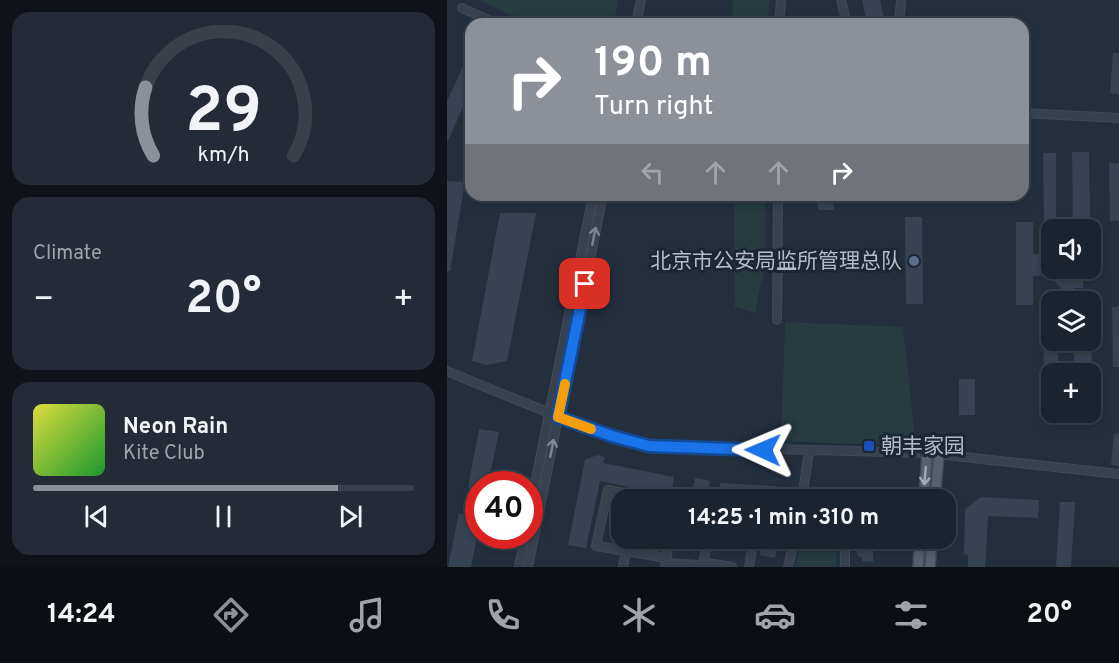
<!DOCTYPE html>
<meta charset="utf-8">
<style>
:root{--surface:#1b232e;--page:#242b36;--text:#f1f3f6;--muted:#a0a4aa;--line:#39404a;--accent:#8c9099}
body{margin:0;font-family:Overpass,"Noto Sans SC",sans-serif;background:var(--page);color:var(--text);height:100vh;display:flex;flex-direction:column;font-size:22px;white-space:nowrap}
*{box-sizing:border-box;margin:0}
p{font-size:20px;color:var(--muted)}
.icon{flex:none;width:33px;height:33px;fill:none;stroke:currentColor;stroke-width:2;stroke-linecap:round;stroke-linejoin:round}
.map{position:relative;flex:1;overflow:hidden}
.side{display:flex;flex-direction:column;gap:12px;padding:12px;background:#0f1319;width:447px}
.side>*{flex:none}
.banner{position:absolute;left:18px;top:18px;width:564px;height:183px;border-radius:18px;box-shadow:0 3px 9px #0003,0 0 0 2px var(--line);background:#8c9099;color:#fff;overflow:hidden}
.fabs{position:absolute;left:594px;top:219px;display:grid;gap:12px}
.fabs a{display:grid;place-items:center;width:60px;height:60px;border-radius:12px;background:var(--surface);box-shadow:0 3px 9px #0003,0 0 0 2px var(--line);font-size:30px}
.speed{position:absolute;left:18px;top:471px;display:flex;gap:12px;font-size:30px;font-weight:700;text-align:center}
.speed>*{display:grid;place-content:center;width:78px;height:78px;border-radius:50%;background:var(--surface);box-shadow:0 3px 9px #0003,0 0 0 2px var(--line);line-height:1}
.speed .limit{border:9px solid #d22;background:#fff;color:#111}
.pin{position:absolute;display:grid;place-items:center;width:51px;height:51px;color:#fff;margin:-26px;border-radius:12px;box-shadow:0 3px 9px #0006}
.me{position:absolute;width:66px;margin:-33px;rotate:271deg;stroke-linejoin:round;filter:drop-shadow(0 0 4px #0008)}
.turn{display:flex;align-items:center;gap:21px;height:126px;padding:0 30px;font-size:27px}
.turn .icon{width:78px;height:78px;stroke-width:2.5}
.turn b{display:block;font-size:42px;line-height:51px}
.lanes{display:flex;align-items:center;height:57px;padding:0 30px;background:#0003;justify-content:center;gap:30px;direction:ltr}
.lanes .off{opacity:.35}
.big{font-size:45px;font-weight:700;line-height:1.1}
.side .tile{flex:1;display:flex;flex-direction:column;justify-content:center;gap:9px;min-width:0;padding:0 21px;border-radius:18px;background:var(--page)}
.side .dial{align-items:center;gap:0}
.dial svg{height:156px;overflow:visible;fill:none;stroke:var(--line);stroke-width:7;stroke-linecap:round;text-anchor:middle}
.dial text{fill:var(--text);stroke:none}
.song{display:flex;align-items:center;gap:18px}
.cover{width:72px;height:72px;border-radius:9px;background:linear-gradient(135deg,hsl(60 70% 55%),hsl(130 70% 35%))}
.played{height:6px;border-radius:3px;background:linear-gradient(90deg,var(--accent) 80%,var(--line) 80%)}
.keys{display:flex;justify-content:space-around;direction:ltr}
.heat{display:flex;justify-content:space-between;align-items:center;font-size:33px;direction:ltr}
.trip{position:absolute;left:164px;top:489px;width:345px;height:60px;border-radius:18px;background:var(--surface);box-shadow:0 3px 9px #0003,0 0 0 2px var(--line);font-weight:700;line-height:60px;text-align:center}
.menu{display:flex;height:96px;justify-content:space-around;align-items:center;background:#0b0e12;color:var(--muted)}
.menu .icon{width:42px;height:42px}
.menu .selected{color:var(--accent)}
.menu b{font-size:27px;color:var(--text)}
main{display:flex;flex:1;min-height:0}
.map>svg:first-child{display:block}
.green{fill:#263c3f}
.building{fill:#364354}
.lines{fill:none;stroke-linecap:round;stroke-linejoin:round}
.minor-casing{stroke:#414a57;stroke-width:10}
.major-casing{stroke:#414a57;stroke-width:12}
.minor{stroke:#38414e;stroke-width:8}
.major{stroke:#56606e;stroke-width:9}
.oneway{stroke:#7c8592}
.oneway2{stroke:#a1aab7}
.route-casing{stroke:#114b97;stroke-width:15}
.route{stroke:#1a73e8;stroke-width:10}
.slow{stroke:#f59e0b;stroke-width:10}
.service-dot{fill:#5c6f8a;stroke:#1d2633;stroke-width:2}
.transit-dot{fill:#1a4fb4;stroke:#1d2633;stroke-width:2}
.labels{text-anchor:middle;stroke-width:6;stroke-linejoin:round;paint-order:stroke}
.poi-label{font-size:21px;fill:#b4bcc9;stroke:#1d2633;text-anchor:end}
</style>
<main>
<section class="side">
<div class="tile dial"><svg viewBox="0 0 100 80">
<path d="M14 69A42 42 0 1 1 86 69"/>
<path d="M14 69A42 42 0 0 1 10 34" stroke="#8c9099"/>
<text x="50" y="56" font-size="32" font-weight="700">29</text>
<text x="50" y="72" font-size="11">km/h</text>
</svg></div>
<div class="tile"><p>Climate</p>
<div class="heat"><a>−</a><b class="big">20°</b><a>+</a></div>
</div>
<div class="tile">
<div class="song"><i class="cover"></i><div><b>Neon Rain</b><p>Kite Club</p></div></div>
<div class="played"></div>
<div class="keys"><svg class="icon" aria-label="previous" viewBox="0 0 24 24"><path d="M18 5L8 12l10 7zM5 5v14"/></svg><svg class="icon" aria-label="pause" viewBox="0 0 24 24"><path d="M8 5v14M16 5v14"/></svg><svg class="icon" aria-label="next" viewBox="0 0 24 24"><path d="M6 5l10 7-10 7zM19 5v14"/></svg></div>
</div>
</section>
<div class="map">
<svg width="672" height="567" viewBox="0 0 672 567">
<rect width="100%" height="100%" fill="#242f3e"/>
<path class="green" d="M 33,0 L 171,0 L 167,24 L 82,24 Z
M 286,0 L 322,0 L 321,24 L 286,24 Z
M 287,195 L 318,195 L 318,263 L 308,313 L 288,307 Z
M 338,322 L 456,327 L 469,446 L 334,441 Z
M 355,539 L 389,539 L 389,567 L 348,567 Z"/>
<path class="building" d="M 415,0 L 433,0 L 437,19 L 420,24 Z
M 24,49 L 24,89 L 0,143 L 0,101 Z
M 666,53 L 672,53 L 672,94 L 663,93 Z
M 625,152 L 642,152 L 643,224 L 626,224 Z
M 596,153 L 609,153 L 609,220 L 625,220 L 625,230 L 606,227 L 606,220 L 597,220 Z
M 662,163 L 672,163 L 672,221 L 663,221 Z
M 0,181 L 18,182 L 3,271 L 0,271 Z
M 371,195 L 386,195 L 387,210 L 371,210 Z
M 53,213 L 89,213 L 60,361 L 39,365 L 25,361 Z
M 458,217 L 475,217 L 476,304 L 459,304 Z
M 569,222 L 586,222 L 586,254 L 604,254 L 604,268 L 615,268 L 615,274 L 626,274 L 626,279 L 636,279 L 636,288 L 627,288 L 627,302 L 615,302 L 615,289 L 601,275 L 586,276 L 586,305 L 569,305 Z
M 672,306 L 672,367 L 666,367 L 665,307 Z
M 596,310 L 604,310 L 604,340 L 611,340 L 611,374 L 604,374 L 604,378 L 597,378 Z
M 627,340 L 644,340 L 645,374 L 627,374 Z
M 512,379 L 528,379 L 528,415 L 512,415 Z
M 32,429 L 52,432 L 41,484 L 32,484 L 32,490 L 21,487 Z
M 667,433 L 672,434 L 672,466 L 664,465 Z
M 150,455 L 158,457 L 156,463 L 227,477 L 224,495 L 153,481 L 139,548 L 121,545 L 138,460 Z
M 248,478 L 263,481 L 259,500 L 243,500 Z
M 273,483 L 327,486 L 343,489 L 341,500 L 272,500 Z
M 371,491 L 401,494 L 401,500 L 371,500 Z
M 420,492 L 429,492 L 429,500 L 417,500 Z
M 534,497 L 592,500 L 591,518 L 541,516 L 538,567 L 521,567 L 521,555 L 517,554 L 518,509 Z
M 613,502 L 628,502 L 624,567 L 609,567 Z
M 12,513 L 32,517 L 32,528 L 24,567 L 1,567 Z
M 235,538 L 251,538 L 248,550 L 233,547 Z
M 316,538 L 332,538 L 328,558 L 313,555 Z
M 417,538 L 427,538 L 426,562 L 415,561 L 415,558 L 410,555 L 409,544 L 416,542 Z"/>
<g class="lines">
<defs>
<path id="minor" d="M 394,0 L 400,24
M 15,8 L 50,24
M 189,24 L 194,0
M 332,24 L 334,0
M 452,24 L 454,0
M 576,113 L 672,118
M 330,320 L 331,195
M 0,371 C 67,399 133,427 202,446 L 480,453 L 672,474
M 208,500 L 161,490 L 149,546 L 220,558
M 355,500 L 362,451
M 82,514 L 146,195
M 219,561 L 223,538
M 256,564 L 261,538
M 72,567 L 78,536
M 81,567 L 156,195
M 176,567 L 179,551
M 218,567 L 219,563 L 251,565 L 260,563 L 285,567
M 302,567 L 307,538
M 341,567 L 348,538
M 398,567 L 398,538"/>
<path id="major" d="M 477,500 L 480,453
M 488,500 L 492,454
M 471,567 L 473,538
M 483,567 L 485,538"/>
</defs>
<use href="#minor" class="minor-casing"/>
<use href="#major" class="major-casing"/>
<use href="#minor" class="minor"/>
<use href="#major" class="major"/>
</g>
<defs><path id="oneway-shaft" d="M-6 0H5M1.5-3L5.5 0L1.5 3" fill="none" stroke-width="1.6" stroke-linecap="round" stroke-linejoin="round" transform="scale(1.5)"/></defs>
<g class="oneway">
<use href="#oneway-shaft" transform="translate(147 236) rotate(-79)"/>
<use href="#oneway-shaft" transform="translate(105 448) rotate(-79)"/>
</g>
<use class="oneway2" href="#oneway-shaft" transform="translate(478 476) rotate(95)"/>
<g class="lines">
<defs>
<path id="route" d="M 138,284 L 111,417 L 165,436 L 202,446 L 316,450"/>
</defs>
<use href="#route" class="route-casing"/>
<use href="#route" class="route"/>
<path class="slow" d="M 118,384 L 111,417 L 144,429"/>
</g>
<circle class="service-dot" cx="467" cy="261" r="6"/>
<rect class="transit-dot" x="416" y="440" width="12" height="12" rx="3"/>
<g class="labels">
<g class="poi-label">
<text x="455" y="268">北京市公安局监所管理总队</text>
<text x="434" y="453" text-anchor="start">朝丰家园</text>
</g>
</g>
</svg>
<div class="fabs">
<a><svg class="icon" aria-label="sound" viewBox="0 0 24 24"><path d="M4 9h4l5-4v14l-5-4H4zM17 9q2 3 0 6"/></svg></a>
<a><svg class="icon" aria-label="layers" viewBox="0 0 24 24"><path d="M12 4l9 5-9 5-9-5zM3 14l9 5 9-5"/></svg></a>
<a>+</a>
</div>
<div class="speed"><div class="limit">40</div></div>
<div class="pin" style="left:138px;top:284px;background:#d93025"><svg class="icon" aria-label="arrive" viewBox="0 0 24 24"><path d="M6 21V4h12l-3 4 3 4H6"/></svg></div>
<svg class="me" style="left:316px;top:450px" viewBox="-20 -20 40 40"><path d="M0-17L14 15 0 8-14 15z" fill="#1a73e8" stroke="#fff" stroke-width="4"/></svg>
<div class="trip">14:25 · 1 min · 310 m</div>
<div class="banner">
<div class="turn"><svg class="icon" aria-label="right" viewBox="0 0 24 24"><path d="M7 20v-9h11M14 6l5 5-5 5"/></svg><div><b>190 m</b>Turn right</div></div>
<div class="lanes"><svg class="icon off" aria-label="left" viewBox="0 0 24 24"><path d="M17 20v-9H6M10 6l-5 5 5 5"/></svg><svg class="icon off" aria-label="ahead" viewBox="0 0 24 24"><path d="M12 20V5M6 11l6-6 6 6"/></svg><svg class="icon off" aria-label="ahead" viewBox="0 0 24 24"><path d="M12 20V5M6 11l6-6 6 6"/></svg><svg class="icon" aria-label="right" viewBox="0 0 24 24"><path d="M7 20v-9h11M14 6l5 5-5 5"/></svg></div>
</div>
</div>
</main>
<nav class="menu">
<b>14:24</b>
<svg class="icon selected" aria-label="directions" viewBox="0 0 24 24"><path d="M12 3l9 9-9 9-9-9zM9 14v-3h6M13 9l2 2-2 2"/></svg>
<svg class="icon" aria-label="music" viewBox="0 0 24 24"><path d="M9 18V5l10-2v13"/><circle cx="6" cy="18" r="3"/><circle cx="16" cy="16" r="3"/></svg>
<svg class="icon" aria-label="phone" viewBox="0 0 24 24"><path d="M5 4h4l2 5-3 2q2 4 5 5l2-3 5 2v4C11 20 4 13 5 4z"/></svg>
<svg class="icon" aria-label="climate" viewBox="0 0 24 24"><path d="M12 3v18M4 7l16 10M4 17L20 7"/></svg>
<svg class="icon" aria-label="car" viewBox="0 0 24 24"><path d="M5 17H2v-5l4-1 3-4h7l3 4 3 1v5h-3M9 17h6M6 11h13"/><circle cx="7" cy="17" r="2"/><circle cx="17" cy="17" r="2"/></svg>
<svg class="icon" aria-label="filters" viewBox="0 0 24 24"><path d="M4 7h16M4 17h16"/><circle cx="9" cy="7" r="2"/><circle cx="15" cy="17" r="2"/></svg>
<b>20°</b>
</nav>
